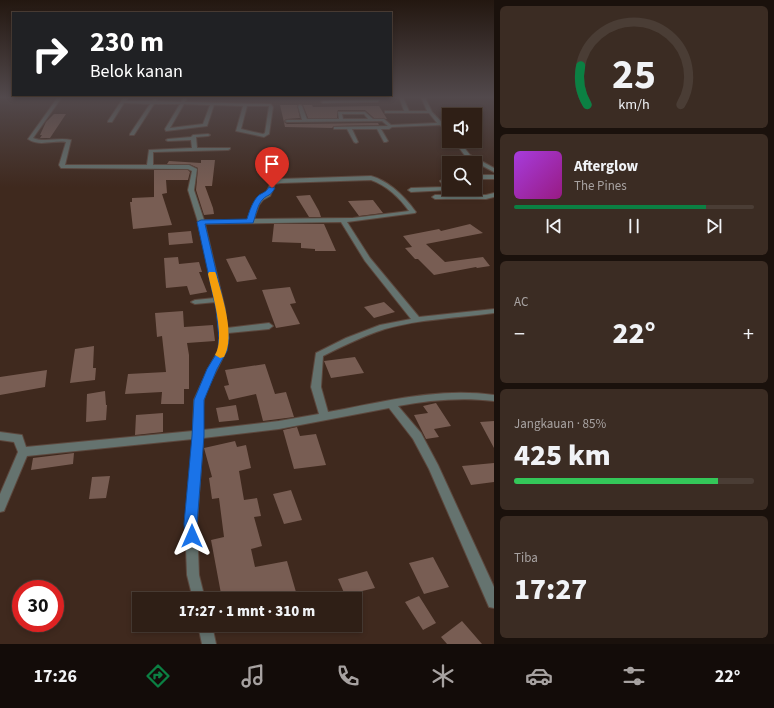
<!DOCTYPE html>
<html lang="id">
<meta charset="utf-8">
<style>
:root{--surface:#2f1f16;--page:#3b2c23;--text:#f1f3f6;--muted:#a7a2a1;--line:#4a3d35;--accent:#0b8043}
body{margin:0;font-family:"Source Sans 3",sans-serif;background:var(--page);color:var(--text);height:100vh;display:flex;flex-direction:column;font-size:15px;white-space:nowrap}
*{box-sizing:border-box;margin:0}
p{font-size:13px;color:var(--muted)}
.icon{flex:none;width:22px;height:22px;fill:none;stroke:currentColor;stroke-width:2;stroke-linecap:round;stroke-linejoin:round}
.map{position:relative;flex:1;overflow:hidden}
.panel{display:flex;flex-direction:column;gap:6px;padding:6px;background:#1a110c;width:280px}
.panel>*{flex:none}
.banner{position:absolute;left:12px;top:12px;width:380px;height:84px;border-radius:0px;box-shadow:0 2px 6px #0003,0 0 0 1px var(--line);background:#202124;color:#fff;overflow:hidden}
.controls{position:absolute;left:442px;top:108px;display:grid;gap:8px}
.controls a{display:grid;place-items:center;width:40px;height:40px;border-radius:0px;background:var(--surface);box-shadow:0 2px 6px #0003,0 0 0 1px var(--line);font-size:20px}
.speed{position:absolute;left:12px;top:580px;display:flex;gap:8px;font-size:20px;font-weight:700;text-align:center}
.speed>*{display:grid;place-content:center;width:52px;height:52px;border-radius:50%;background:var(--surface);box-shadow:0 2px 6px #0003,0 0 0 1px var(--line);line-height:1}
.speed .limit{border:6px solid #d22;background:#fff;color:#111}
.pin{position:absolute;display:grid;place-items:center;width:34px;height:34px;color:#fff;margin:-41px -17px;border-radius:50% 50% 50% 0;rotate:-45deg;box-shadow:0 0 4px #0007}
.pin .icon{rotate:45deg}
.me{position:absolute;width:44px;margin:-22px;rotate:0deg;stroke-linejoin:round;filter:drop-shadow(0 0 3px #0008)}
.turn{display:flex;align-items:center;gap:14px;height:84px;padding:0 12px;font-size:18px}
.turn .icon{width:52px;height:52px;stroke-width:2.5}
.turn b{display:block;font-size:28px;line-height:34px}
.big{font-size:30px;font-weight:800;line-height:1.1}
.panel .tile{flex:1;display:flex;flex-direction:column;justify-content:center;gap:6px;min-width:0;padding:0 14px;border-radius:6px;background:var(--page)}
.panel .dial{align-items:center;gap:0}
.dial svg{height:104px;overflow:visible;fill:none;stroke:var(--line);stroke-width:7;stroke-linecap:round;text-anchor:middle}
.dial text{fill:var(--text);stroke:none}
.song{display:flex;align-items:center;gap:12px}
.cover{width:48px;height:48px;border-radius:6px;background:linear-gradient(135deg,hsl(280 70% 55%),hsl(310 70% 35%))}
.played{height:4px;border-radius:2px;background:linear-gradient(90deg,var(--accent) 80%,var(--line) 80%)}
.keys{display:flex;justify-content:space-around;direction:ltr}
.heat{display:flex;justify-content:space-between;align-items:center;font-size:22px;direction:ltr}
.charge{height:6px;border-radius:3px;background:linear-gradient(90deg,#34c759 85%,var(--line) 0)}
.trip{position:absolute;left:132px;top:592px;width:230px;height:40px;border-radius:0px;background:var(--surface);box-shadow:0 2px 6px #0003,0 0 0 1px var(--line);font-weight:800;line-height:40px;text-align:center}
.tab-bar{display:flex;height:64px;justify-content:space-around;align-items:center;background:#130c09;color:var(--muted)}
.tab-bar .icon{width:28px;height:28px}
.tab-bar .current{color:var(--accent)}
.tab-bar b{font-size:18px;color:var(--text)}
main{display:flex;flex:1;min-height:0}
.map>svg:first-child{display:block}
.building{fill:#785d53}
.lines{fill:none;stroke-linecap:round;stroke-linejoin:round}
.street-casing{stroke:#5c473d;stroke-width:2}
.street{fill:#65736f;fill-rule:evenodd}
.route{fill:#1a73e8;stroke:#114b97}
.slow{fill:#f59e0b}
</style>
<main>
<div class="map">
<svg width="494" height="644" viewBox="0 0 494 644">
<rect width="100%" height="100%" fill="#3f291e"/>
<path class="building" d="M 280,105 L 297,105 L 300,118 L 286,119 L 284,122 L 287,124 L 378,123 L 379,125 L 334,126 L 332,128 L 285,127 Z
M 303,105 L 312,105 L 313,107 L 379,106 L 387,119 L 374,118 L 365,110 L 338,110 L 337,112 L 337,118 L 308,118 Z
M 54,114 L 66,114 L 50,138 L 40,138 L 42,135 L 40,135 L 46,122 Z
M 201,160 L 215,160 L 212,186 L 205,186 L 213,208 L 214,214 L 204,215 L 196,190 L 198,168 L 189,164 L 167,164 L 169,161 L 201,163 Z
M 154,170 L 188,170 L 190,172 L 188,180 L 166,180 L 167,193 L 162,194 L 172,225 L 133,229 L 130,202 L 132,202 L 132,198 L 154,197 Z
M 310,195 L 319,211 L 321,217 L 309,217 L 296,196 Z
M 373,200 L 383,213 L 359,216 L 348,201 Z
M 274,224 L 324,224 L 336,251 L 315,251 L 315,249 L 301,248 L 301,243 L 272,242 Z
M 470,224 L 483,233 L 426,244 L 445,262 L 483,257 L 490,266 L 477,268 L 476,267 L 434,275 L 418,259 L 415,259 L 405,248 L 412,247 L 403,236 L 439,229 L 441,231 Z
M 191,231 L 193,243 L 169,245 L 168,233 Z
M 245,256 L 257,279 L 237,282 L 226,259 Z
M 178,257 L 179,264 L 199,262 L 202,272 L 199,272 L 207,292 L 190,295 L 187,286 L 166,288 L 164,258 Z
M 290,287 L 296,303 L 290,304 L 300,324 L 276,328 L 262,290 Z
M 384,302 L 395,312 L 374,318 L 364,307 Z
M 183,311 L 184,327 L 213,325 L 215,341 L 187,343 L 189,355 L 189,389 L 184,389 L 184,404 L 161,404 L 162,392 L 125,394 L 128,374 L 166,372 L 162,336 L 157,337 L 155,313 Z
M 94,346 L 93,368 L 96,368 L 95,380 L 70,383 L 75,349 Z
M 355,357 L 364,373 L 331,378 L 324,361 Z
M 265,364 L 275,394 L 286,392 L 294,417 L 263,421 L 256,394 L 229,400 L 224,386 L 229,385 L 225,370 Z
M 47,370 L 45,387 L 0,395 L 0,377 Z
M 105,391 L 106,405 L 107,405 L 106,420 L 86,422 L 87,394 Z
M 436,403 L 451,426 L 434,429 L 439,437 L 426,439 L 414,415 L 428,413 L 423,406 Z
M 236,405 L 239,420 L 219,422 L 216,408 Z
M 163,413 L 163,432 L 135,435 L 136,415 Z
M 494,421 L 494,448 L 480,422 Z
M 297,427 L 300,436 L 316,434 L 326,465 L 294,469 L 283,430 Z
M 235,441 L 237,447 L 246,445 L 251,468 L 239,471 L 244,500 L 257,498 L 261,516 L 254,517 L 262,546 L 251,549 L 255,567 L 287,561 L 296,592 L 264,599 L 222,599 L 211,540 L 224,537 L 219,498 L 212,499 L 209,478 L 212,477 L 204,448 Z
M 74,453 L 73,464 L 31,470 L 33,458 Z
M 494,463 L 494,482 L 471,485 L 462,466 Z
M 110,476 L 106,498 L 89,499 L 92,477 Z
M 291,490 L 302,520 L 284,524 L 273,494 Z
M 433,557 L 449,587 L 424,594 L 409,563 Z
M 367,571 L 375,588 L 345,595 L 338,579 Z
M 419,596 L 436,623 L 423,630 L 405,602 Z
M 462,621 L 482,644 L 447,644 L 441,637 Z"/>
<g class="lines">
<defs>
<path id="street" d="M 58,97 L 62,97 L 33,138 C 45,143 58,137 71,140 L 65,165 L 147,165 L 149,150 L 192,148 L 191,140 L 168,141 L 166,140 L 168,139 L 191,137 L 193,135 L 208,134 L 210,135 L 208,136 L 196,137 L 197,148 L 230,148 L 230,149 L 228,150 L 153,152 L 153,165 L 189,165 L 197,169 L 194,190 L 204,220 L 247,220 L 253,205 L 259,198 L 266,194 L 271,182 L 280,179 L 371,176 C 389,181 405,197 416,212 L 415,213 L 347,222 L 370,258 L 419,317 L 494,309 L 494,313 C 458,318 420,319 385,329 C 363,336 343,346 323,356 L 321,387 L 328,412 C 383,402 438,387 494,395 L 494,401 C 461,397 430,400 398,406 L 421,433 L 438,465 L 494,587 L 494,608 L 489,607 L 429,469 L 413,439 L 389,408 L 279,429 L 203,438 L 197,523 L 199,575 L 205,599 L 193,599 L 187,575 L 185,523 L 193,439 L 27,456 L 4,511 L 0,512 L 0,494 L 18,452 L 14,442 L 0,440 L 0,432 L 22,435 L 26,447 L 193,431 L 194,400 L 208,369 L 218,351 L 220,338 L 216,302 L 195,304 L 191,302 L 195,300 L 215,298 L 198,222 L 188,190 L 192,171 L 188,169 L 61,168 L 59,165 L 66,142 C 53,140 39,147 28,139 ZM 371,180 C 386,185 400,198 409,211 L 353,218 L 254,219 L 259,205 L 263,200 L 270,196 L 275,184 L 280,183 ZM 341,222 L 365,261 L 411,319 L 380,325 L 346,338 L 316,353 L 311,387 L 319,414 L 279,421 L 203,430 C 203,421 202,409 204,399 C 209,377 230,356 228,333 L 269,329 L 273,326 L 269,323 L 227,328 L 225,309 L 205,224 Z
M 124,97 L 128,98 L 126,101 L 152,101 L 155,99 L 157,100 L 156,101 L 181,102 L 184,97 L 188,97 L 185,102 L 271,104 L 273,107 L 269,134 L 264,137 L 236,131 L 243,106 L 214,105 L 207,126 L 166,131 L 165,129 L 180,104 L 154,104 L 134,135 L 130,135 L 130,134 L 150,104 L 124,103 L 112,122 L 108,122 L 108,121 ZM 184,104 L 210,105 L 203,124 L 170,128 ZM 247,106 L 269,106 L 265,133 L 263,134 L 241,129 Z
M 399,97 L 403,97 L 409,111 L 427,111 L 421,97 L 425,97 L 432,112 L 449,130 L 449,134 L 440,125 L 392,127 L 389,129 L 381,129 L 388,141 L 386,142 L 384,142 L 377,129 L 352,129 L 358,142 L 356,143 L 354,142 L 347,129 L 334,129 L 334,127 L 388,126 L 382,121 L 287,122 L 285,121 L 287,120 L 302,120 L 298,106 L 300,105 L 302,106 L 307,119 L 339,119 L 338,112 L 365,112 L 373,119 L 384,119 L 391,125 L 437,123 L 429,113 L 385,113 L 385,111 L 404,111 ZM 342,114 L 364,114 L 368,119 L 343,119 Z
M 379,100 L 378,102 L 323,103 L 321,102 L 323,101 Z
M 454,141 L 459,141 L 470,155 L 494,168 L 494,172 L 466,157 Z
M 475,175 L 494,175 L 494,179 L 475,179 Z
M 449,177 L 449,181 L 447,182 L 449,184 L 449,189 L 450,189 L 449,190 L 411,192 L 408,190 L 411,188 L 445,187 L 440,181 Z
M 494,193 L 494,197 L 486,199 L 435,199 L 432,197 L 435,195 L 486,195 Z
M 198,625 L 212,625 L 216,644 L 202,644 Z"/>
</defs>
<use href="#street" class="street-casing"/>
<use href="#street" class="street"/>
</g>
<linearGradient id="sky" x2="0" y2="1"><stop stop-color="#231710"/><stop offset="0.52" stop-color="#52494c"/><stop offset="1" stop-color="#52494c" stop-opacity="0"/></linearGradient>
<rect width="494" height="187" fill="url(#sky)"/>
<path class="route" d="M 269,187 L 275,188 C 270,197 268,194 263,199 C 257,205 256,215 253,223 L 205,224 L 225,309 L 229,338 L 227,351 L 217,369 L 204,400 L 204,436 L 197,524 L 198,536 L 196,541 L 192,543 L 187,541 L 185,536 L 184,524 L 192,436 L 194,400 L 207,369 L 218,351 L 219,338 L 216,309 L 197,222 L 201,220 L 247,219 C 249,212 253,200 259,195 C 264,192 266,192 269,187 Z"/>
<path class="slow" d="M 209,272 L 215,272 L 216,274 C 222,296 236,336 224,357 L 220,358 L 215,355 C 226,338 212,293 208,274 Z"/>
</svg>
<div class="controls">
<a><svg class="icon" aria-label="sound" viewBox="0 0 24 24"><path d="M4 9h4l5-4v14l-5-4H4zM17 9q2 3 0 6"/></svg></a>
<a><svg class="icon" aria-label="search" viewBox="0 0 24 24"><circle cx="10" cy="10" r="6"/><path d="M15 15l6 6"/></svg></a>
</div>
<div class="speed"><div class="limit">30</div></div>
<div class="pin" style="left:272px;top:188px;background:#d93025"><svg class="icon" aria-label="arrive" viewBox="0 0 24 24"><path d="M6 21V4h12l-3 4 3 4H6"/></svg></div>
<svg class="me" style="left:192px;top:536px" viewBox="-20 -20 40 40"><path d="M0-17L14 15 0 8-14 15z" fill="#1a73e8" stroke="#fff" stroke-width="4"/></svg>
<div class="trip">17:27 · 1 mnt · 310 m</div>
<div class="banner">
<div class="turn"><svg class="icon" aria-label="right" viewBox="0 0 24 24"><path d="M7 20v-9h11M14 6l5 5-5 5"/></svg><div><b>230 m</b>Belok kanan</div></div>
</div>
</div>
<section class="panel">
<div class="tile dial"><svg viewBox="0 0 100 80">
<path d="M14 69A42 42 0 1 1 86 69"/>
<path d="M14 69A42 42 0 0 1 9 39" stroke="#0b8043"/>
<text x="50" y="56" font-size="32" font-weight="700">25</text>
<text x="50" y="72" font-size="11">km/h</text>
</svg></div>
<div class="tile">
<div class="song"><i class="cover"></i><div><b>Afterglow</b><p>The Pines</p></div></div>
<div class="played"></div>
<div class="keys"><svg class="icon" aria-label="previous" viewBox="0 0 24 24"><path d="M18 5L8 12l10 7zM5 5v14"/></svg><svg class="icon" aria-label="pause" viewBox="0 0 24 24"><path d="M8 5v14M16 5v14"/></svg><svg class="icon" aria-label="next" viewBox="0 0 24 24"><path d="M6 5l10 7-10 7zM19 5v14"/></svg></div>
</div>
<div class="tile"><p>AC</p>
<div class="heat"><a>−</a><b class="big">22°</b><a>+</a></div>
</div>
<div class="tile"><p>Jangkauan · 85%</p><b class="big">425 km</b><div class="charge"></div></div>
<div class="tile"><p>Tiba</p><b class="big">17:27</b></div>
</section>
</main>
<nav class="tab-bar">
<b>17:26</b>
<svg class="icon current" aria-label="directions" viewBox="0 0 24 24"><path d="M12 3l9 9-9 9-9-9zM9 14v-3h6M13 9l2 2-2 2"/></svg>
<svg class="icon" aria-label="music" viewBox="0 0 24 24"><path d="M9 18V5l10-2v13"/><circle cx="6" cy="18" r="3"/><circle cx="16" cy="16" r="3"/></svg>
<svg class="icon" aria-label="phone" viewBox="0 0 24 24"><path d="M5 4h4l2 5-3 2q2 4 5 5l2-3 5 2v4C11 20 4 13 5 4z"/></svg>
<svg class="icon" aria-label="climate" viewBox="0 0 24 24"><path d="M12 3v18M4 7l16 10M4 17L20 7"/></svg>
<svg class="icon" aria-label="car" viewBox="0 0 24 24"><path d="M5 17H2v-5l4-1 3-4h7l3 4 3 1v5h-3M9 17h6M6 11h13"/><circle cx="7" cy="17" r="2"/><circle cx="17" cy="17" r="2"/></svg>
<svg class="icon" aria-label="filters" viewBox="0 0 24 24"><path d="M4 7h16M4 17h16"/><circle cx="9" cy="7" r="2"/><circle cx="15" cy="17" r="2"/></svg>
<b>22°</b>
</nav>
